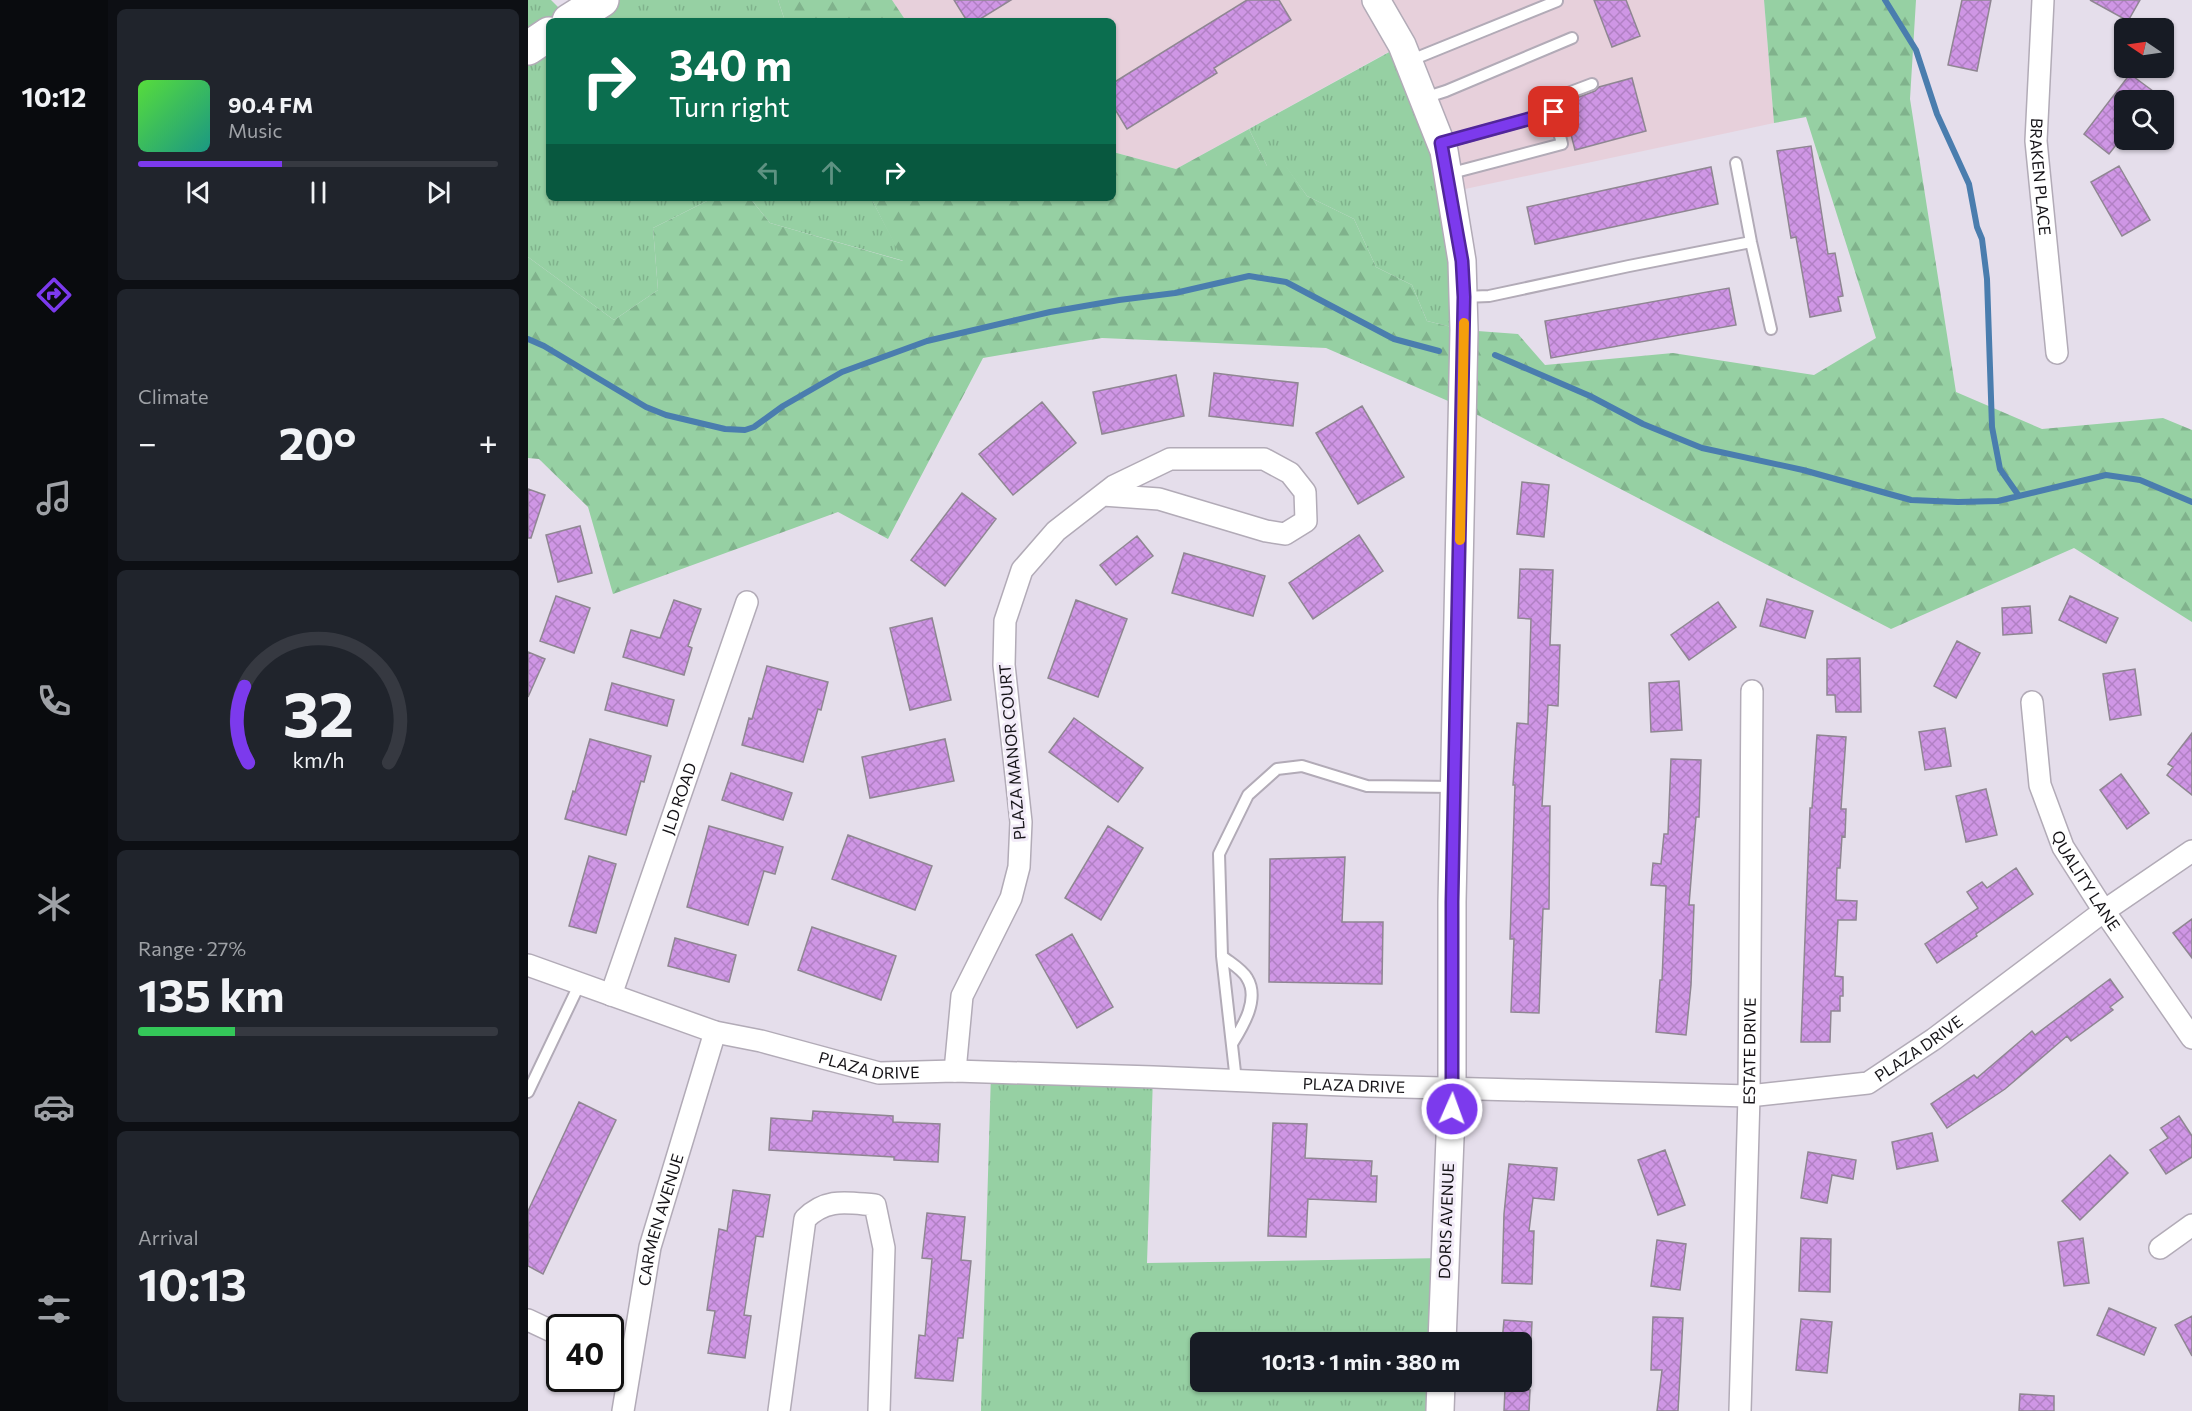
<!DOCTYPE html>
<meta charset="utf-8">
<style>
:root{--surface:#171b24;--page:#20242c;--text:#f1f3f6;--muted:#9ea1a6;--line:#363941;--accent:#7c3aed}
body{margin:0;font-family:Commissioner,sans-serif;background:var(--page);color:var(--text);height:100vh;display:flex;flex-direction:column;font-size:22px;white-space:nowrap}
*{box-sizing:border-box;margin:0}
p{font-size:20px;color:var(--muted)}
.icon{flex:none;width:33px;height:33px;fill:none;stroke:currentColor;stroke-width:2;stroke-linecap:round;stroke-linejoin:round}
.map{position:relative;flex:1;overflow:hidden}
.sheet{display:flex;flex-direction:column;gap:9px;padding:9px;background:#0d0f14;width:420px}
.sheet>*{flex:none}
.guide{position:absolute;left:18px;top:18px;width:570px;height:183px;border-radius:9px;box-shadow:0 2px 4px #0004;background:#0b6e4f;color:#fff;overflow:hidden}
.needle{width:39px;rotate:283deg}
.fabs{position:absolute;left:1586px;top:18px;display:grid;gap:12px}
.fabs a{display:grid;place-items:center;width:60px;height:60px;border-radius:9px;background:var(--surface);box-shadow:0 2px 4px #0004;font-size:30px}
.speed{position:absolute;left:18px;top:1314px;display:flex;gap:12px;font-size:30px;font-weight:700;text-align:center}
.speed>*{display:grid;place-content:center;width:78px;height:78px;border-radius:50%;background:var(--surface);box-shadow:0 2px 4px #0004;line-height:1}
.speed .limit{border:3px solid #111;border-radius:9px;background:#fff;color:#111}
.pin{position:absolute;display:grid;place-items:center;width:51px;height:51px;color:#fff;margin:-26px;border-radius:12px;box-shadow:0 3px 9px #0006}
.me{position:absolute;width:66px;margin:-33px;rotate:2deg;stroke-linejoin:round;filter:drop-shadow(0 0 4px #0008)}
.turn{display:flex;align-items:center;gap:21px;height:126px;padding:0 24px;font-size:27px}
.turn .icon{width:78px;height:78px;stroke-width:2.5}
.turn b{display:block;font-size:42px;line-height:51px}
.lanes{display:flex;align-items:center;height:57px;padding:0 24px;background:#0003;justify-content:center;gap:30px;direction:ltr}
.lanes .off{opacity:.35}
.big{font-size:45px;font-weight:700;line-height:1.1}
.sheet .card{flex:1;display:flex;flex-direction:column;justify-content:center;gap:9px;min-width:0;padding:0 21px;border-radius:9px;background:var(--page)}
.sheet .dial{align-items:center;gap:0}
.dial svg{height:156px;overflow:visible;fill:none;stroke:var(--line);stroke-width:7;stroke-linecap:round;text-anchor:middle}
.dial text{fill:var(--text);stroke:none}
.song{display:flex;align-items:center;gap:18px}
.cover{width:72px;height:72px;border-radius:9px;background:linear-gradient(135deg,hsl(110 70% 55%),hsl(170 70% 35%))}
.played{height:6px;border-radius:3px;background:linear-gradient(90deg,var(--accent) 40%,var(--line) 40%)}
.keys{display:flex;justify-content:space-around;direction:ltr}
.heat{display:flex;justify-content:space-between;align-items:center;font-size:33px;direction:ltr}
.charge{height:9px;border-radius:4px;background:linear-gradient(90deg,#34c759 27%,var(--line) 0)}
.trip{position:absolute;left:662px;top:1332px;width:342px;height:60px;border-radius:9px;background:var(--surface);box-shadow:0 2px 4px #0004;font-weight:700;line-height:60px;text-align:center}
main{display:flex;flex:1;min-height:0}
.menu{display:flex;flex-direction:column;width:108px;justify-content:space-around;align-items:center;background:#090b0e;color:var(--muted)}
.menu .icon{width:42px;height:42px}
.menu .active{color:var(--accent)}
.menu b{font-size:27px;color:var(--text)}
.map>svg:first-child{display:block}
.commercial{fill:#e7d0db}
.grass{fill:url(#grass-tufts)}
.forest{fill:url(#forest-firs)}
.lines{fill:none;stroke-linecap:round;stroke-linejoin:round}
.stream{stroke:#4a7dae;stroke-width:6}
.building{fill:url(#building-cross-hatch);stroke:#8f8692;stroke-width:1.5}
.service-casing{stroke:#b2abb7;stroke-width:14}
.minor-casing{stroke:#b2abb7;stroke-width:24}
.tertiary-casing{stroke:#b2abb7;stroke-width:30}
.primary-casing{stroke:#b2abb7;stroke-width:36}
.service{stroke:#fff;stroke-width:10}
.minor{stroke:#fff;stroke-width:21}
.tertiary{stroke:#fff;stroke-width:27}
.primary{stroke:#fff;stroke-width:33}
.route-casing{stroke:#51269a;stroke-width:15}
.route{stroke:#7c3aed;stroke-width:10}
.slow{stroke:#f59e0b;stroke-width:10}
.labels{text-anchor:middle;stroke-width:6;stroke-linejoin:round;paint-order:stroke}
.street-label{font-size:16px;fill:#151317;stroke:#f2ebf8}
</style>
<main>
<nav class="menu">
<b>10:12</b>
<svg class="icon active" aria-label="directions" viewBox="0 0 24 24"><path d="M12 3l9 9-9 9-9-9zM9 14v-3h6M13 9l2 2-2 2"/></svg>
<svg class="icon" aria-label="music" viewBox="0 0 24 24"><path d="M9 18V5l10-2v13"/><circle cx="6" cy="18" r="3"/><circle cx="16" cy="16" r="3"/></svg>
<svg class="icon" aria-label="phone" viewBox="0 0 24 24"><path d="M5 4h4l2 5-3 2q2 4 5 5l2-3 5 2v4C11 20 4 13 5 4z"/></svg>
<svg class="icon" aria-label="climate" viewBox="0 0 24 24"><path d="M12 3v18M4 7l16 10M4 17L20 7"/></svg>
<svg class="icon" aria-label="car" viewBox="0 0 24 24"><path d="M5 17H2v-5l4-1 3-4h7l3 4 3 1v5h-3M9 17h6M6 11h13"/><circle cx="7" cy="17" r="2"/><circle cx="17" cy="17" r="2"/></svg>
<svg class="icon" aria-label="filters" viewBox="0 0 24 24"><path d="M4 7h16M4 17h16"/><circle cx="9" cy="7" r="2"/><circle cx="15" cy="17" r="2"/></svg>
</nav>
<section class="sheet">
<div class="card">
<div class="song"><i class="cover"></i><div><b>90.4 FM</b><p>Music</p></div></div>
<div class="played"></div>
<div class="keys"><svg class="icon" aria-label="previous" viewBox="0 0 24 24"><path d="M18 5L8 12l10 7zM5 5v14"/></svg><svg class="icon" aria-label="pause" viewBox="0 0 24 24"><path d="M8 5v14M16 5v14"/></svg><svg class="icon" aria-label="next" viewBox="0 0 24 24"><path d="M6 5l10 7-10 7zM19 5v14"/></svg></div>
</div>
<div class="card"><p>Climate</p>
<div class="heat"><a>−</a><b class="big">20°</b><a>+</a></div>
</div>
<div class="card dial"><svg viewBox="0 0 100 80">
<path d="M14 69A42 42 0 1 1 86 69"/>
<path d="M14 69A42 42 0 0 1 12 30" stroke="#7c3aed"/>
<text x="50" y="56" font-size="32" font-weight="700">32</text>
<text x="50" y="72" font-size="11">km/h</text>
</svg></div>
<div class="card"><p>Range · 27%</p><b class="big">135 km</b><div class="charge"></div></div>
<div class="card"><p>Arrival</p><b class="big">10:13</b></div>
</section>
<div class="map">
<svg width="1664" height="1411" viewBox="0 0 1664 1411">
<defs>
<pattern id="grass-tufts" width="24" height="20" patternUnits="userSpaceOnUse" patternTransform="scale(1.5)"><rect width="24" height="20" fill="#96d0a3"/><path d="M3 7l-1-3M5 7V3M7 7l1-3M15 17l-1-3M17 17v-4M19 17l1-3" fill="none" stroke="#80b28c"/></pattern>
<pattern id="forest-firs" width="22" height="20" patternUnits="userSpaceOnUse" patternTransform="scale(1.5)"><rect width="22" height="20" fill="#96d0a3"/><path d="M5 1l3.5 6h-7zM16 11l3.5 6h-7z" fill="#80b28c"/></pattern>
<pattern id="building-cross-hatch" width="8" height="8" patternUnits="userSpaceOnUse" patternTransform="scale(1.5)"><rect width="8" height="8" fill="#cf96e5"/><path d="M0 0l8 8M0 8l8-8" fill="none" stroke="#b180c4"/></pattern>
</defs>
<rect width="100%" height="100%" fill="#e5deeb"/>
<path class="commercial" d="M 364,0 L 1236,0 L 1246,123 L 923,192 L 873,45 L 648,169 L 585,152 L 585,21 L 378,21 Z"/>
<path class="grass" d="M 0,0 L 23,0 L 43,20 L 75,0 L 250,0 L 257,21 L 21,21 L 21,198 L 185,198 L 125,228 L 130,290 L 86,320 L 0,257 Z
M 874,45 L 916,151 L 936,330 L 899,321 L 884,285 L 848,267 L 826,219 L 779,196 L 758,167 L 739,166 L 721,129 Z
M 222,198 L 343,198 L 376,261 L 242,223 Z
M 463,1073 L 625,1077 L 619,1263 L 916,1258 L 914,1342 L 672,1342 L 672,1382 L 913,1382 L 912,1411 L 453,1411 Z"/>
<path class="forest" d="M 250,0 L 364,0 L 378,21 L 257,21 Z
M 1236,0 L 1388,0 L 1382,99 L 1428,392 L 1514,429 L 1635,418 L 1664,430 L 1664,622 L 1546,548 L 1363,629 L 934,407 L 798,348 L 574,338 L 455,358 L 360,539 L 310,512 L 85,594 L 60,507 L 11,459 L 0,458 L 0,257 L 86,320 L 130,290 L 125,228 L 185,198 L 222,198 L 242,223 L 375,261 L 343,198 L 585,198 L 585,152 L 648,169 L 721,129 L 739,166 L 758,166 L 779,196 L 826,219 L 848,267 L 884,285 L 899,321 L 936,330 L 990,334 L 1017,365 L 1145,353 L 1286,375 L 1348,338 L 1278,117 L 1246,123 Z"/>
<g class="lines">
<path class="stream" d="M 1357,0 L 1388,50 L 1409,114 L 1441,184 L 1449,227 L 1454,239 L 1459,279 L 1464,427 L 1472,469 L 1491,496
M 0,339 L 16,346 L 118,407 L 138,415 L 197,429 L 217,430 L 226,427 L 255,406 L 314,372 L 399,341 L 522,312 L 591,300 L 647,293 L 721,276 L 758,282 L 866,339 L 911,351
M 967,355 L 1062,396 L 1115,424 L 1174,448 L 1275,470 L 1383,500 L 1430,502 L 1470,501 L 1578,475 L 1612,480 L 1664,502"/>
</g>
<path class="building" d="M 426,0 L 483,0 L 449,21 L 439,21 Z
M 719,0 L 751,0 L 763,20 L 686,68 L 689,73 L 599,129 L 585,106 L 585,83 Z
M 1066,0 L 1098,0 L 1112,36 L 1084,47 Z
M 1434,0 L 1463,0 L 1449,71 L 1420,65 Z
M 1562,0 L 1612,0 L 1600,21 Z
M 1602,74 L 1637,100 L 1596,100 L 1596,135 L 1581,154 L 1556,134 Z
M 1104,78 L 1118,131 L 1047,150 L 1035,103 L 1067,91 L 1071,87 Z
M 1283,146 L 1300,254 L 1307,253 L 1315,296 L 1310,297 L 1313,311 L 1282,317 L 1268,237 L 1263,238 L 1249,151 Z
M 1591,166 L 1622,220 L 1594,236 L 1563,182 Z
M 1183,167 L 1190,204 L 1007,244 L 999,207 Z
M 1201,288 L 1208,325 L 1023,358 L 1017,321 Z
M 686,373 L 770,383 L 765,426 L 681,416 Z
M 648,375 L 656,416 L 574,434 L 565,392 Z
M 514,402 L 548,443 L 485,495 L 451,454 Z
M 834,406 L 876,477 L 830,504 L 788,433 Z
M 994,482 L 1021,485 L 1016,537 L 989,534 Z
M 0,489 L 17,495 L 3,538 L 0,538 Z
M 434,493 L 468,519 L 417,586 L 383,560 Z
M 52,526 L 64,573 L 30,582 L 18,535 Z
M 831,535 L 855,571 L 785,619 L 761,583 Z
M 609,536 L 625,556 L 588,585 L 572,565 Z
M 656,553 L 737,576 L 725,616 L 644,593 Z
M 992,569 L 1025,570 L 1022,645 L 1032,645 L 1030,706 L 1020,705 L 1014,806 L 1022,806 L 1021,909 L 1015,909 L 1011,1013 L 983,1012 L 986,939 L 982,939 L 987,785 L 985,785 L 989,723 L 1000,724 L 1003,619 L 990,618 Z
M 28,596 L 62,608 L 46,653 L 12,641 Z
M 1542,596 L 1590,618 L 1578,643 L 1531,620 Z
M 1239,599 L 1285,611 L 1277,638 L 1232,626 Z
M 146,600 L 173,609 L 160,646 L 164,648 L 156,675 L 95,657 L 103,630 L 132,638 Z
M 548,600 L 599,619 L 570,697 L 520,678 Z
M 1190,602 L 1208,627 L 1161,660 L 1143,635 Z
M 1502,606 L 1504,633 L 1475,635 L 1474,608 Z
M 404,618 L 423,700 L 382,710 L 362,628 Z
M 1429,641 L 1452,653 L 1428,698 L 1406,686 Z
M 0,652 L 17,659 L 0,697 Z
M 1332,658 L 1333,712 L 1308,712 L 1307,695 L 1299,695 L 1299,659 Z
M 239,666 L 300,682 L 293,710 L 290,709 L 275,762 L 214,745 L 221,718 L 224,719 Z
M 1607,669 L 1613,715 L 1582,720 L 1575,674 Z
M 1151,681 L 1154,730 L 1123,732 L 1121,683 Z
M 84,683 L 146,700 L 139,726 L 77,710 Z
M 546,718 L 615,768 L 590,802 L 521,752 Z
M 1417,728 L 1423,766 L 1397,770 L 1391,732 Z
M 1664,733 L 1664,795 L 1639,775 L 1645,767 L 1640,764 Z
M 1289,735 L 1318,737 L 1313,809 L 1318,809 L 1317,837 L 1314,836 L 1312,868 L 1309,868 L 1308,900 L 1329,901 L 1328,920 L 1310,920 L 1307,976 L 1315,977 L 1315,996 L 1312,996 L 1312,1011 L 1303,1011 L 1302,1042 L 1273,1042 L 1282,808 L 1284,808 Z
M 62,739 L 123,756 L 116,782 L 113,781 L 98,835 L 37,819 L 45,791 L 47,792 Z
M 417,739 L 426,781 L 342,798 L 334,757 Z
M 1143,759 L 1173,760 L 1171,817 L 1168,817 L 1161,905 L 1166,905 L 1163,985 L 1158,1035 L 1128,1032 L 1132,980 L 1134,980 L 1138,886 L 1123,885 L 1125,863 L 1133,864 L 1136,834 L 1140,834 Z
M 203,773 L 264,793 L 255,820 L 194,800 Z
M 1593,774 L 1621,813 L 1599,829 L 1572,790 Z
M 1458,789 L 1469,835 L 1438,842 L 1428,796 Z
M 181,826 L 255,847 L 247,874 L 236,871 L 220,925 L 159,907 Z
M 580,826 L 615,848 L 573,920 L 537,898 Z
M 320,835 L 404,866 L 387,910 L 304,879 Z
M 61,856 L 88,864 L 68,933 L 41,926 Z
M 817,857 L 814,922 L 855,922 L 854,984 L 741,982 L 742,859 Z
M 1488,868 L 1505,894 L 1448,934 L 1449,936 L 1409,963 L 1397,944 L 1450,908 L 1439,892 L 1454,882 L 1459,888 Z
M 1664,919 L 1664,958 L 1645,933 Z
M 284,927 L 368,956 L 353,1000 L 270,970 Z
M 544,934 L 585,1007 L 549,1028 L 508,955 Z
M 147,938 L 208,955 L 201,982 L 140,966 Z
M 1582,979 L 1595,997 L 1582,1007 L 1585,1010 L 1543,1041 L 1539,1036 L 1477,1089 L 1419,1128 L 1403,1104 L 1446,1075 L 1449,1078 L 1504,1031 L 1507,1035 Z
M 51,1102 L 88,1120 L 15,1274 L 0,1266 L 0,1211 Z
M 285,1111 L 365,1116 L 365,1122 L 412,1124 L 410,1162 L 366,1160 L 366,1157 L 241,1150 L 243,1118 L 284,1121 Z
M 1651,1116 L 1664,1136 L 1664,1157 L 1638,1174 L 1622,1150 L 1640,1138 L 1633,1128 Z
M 745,1123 L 779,1124 L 777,1158 L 844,1161 L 843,1176 L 849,1176 L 848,1202 L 780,1199 L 778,1237 L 740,1236 Z
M 1404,1133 L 1410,1161 L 1369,1169 L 1364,1142 Z
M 1137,1150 L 1157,1205 L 1130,1215 L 1110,1160 Z
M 1280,1152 L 1328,1160 L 1325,1179 L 1304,1175 L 1299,1203 L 1273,1198 Z
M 1582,1155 L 1600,1173 L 1552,1220 L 1534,1201 Z
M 981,1164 L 1029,1168 L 1026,1200 L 1005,1198 L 1001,1231 L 1006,1231 L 1004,1284 L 974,1283 L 976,1214 Z
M 205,1190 L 242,1195 L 235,1237 L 228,1236 L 216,1315 L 223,1316 L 217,1358 L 180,1353 L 187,1311 L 179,1310 L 191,1229 L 199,1231 Z
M 399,1213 L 437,1217 L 433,1260 L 443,1261 L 435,1338 L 430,1338 L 425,1381 L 387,1378 L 391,1335 L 397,1336 L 404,1259 L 394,1258 Z
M 1273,1238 L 1303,1239 L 1302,1292 L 1271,1291 Z
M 1555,1238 L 1561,1283 L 1536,1286 L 1530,1242 Z
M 1129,1240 L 1158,1244 L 1152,1290 L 1123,1286 Z
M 1581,1308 L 1628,1328 L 1616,1355 L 1569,1335 Z
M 1664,1316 L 1664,1356 L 1647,1325 Z
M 1125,1317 L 1155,1318 L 1150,1411 L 1129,1411 L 1134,1370 L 1123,1370 Z
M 1273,1319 L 1304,1322 L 1299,1373 L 1268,1370 Z
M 976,1320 L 1004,1322 L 1003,1342 L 974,1342 Z
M 977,1389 L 1002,1390 L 1001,1411 L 976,1411 Z
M 1492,1394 L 1526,1396 L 1526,1411 L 1491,1411 Z"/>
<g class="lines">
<defs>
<path id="service" d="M 881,61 L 1029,1
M 896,98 L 918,91 L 1044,38
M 1026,112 L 1027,98 L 1064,84
M 914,143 L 1026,112 L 1034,144 L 920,174
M 1208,163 L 1223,242 L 1243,329
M 936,297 L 961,296 L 1101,266 L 1223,242
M 694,956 C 701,962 714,969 719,978 C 732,999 715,1026 704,1044
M 708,1081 L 694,956 L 691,854 L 720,795 L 749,769 L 774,766 L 839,786 L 926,787
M 0,1092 L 52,983"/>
<g id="minor">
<path id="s1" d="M 1515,0 L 1508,141 L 1529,353"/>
<path id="s2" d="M 1504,702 L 1512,785 L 1535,847 L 1576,911 L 1664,1038"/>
<path id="s3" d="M 0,965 L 187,1032 L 233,1041 L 351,1073 L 427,1071 L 625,1077 L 839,1086 L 1221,1096 L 1340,1083 L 1406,1039 L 1576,911 L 1664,851"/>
<path id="s4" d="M 83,995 L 219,602"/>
<path d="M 427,1071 L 434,996 L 483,898 L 491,867 L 493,822 L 476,665 L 477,621 L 494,570 L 528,531 L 586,486 L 642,459 L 736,459 L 762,473 L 777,492 L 778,521 L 757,534 L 738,531 L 631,499 L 575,495"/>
<path d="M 1632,1248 L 1664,1225"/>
<path d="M 0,1320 L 32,1335"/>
<path id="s5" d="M 95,1411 L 122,1247 L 187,1032"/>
<path d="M 251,1411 L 277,1219 C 299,1197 320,1203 347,1205 L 356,1248 L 351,1411"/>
<path id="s6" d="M 1212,1411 L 1221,1096 L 1224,691"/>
</g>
<path id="tertiary" d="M 848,0 L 874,45 L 916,151 L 934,261 L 936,330 L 924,902 L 924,1087 L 914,1342
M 912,1411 L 913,1382"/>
<path id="primary" d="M 41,21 L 74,0
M 0,48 L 21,34"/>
</defs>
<use href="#service" class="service-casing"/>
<use href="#minor" class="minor-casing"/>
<use href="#tertiary" class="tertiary-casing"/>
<use href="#primary" class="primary-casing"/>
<use href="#service" class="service"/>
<use href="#minor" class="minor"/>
<use href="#tertiary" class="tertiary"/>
<use href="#primary" class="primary"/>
</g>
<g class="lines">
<defs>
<path id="route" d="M 924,1109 L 924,902 L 936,297 L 934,261 L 913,143 L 1026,112"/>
</defs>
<use href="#route" class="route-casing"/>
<use href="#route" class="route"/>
<path class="slow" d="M 932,540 L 936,323"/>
</g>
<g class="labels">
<g class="street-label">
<text dy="6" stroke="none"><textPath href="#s1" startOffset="177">BRAKEN PLACE</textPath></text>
<text transform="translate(484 752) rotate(-95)" y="6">PLAZA MANOR COURT</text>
<text dy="6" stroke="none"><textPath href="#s4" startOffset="208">JLD ROAD</textPath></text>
<text dy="6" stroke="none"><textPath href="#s2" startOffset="190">QUALITY LANE</textPath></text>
<text dy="6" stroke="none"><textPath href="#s3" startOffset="1419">PLAZA DRIVE</textPath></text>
<text dy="6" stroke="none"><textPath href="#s6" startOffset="360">ESTATE DRIVE</textPath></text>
<text dy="6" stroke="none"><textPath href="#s3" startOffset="357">PLAZA DRIVE</textPath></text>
<text dy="6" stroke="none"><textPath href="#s3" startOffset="843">PLAZA DRIVE</textPath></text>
<text dy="6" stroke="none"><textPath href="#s5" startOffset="195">CARMEN AVENUE</textPath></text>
<text transform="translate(918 1221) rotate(-88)" y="6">DORIS AVENUE</text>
</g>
</g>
</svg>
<div class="fabs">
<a><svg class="needle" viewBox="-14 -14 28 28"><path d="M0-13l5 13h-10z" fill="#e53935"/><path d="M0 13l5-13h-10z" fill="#9ea1a6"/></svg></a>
<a><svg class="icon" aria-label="search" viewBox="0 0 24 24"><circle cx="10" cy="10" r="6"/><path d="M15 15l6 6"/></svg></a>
</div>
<div class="speed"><div class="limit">40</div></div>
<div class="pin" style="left:1026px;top:112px;background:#d93025"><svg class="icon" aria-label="arrive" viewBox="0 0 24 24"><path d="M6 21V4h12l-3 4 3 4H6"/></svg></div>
<svg class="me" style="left:924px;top:1109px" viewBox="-20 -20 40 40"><circle r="17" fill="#7c3aed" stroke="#fff" stroke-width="3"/><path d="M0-11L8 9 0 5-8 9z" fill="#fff"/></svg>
<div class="trip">10:13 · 1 min · 380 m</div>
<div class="guide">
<div class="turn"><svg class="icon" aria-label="right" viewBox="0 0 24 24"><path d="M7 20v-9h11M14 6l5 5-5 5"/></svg><div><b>340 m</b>Turn right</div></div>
<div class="lanes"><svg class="icon off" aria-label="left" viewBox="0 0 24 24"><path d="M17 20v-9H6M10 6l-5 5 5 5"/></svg><svg class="icon off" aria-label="ahead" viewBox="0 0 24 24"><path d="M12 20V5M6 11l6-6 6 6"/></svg><svg class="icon" aria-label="right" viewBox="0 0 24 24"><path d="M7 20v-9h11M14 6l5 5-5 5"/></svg></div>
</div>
</div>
</main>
